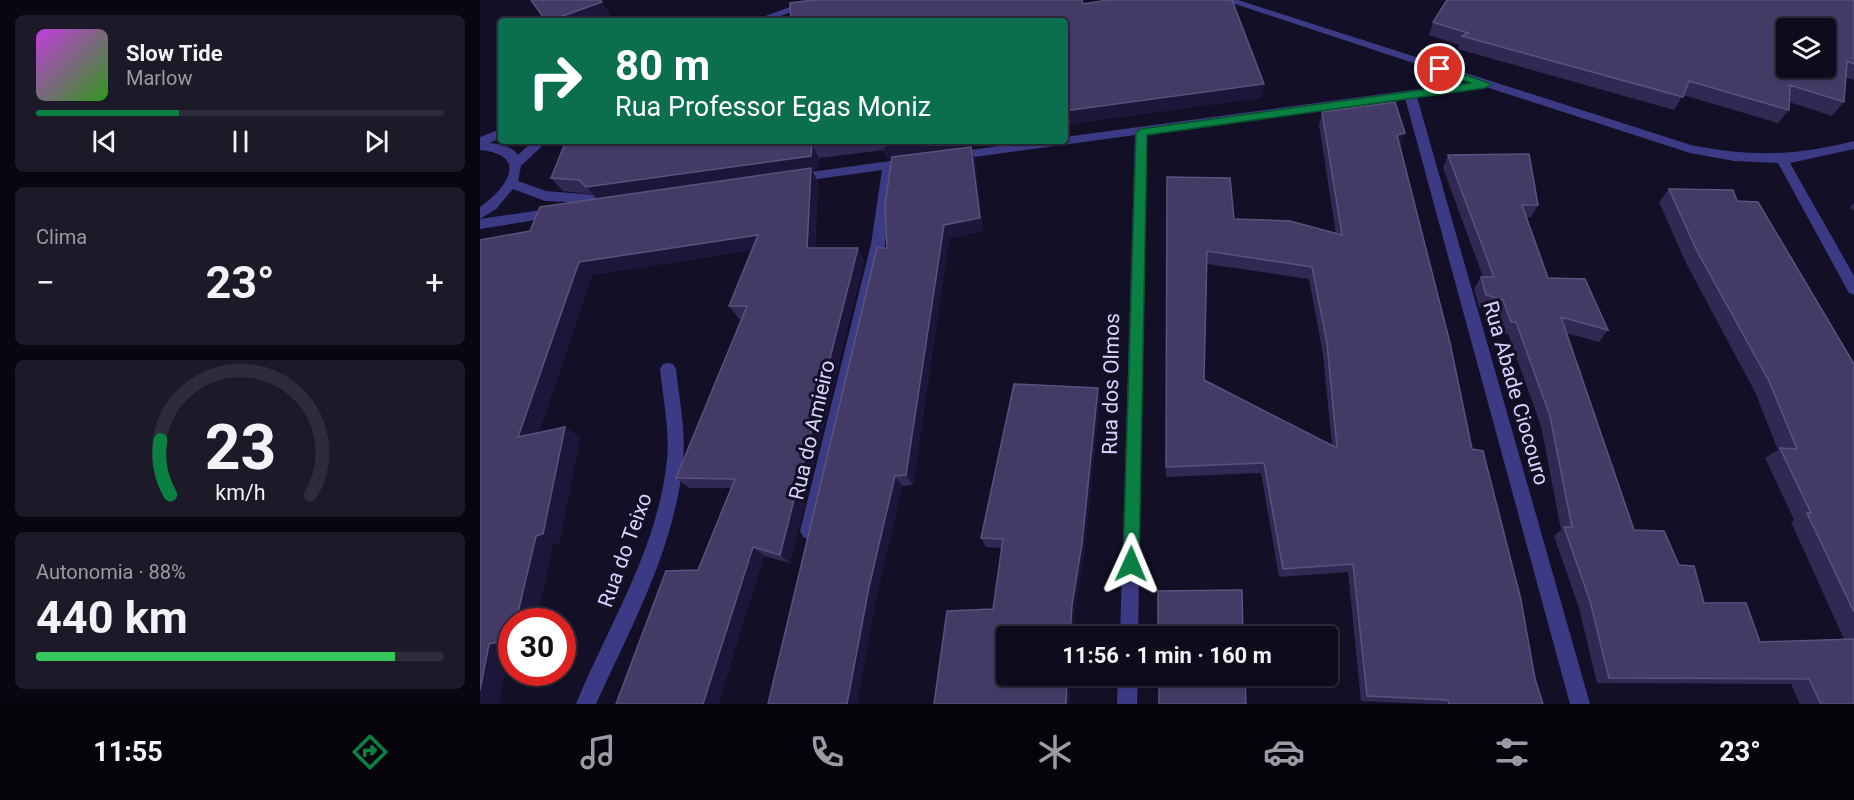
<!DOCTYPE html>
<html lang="pt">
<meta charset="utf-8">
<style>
:root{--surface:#0e0b1c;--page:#1c1929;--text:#f1f3f6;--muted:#9b9ba3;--line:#2e2b3b;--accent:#0b8043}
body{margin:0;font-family:Roboto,sans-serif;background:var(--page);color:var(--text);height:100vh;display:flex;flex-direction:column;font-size:22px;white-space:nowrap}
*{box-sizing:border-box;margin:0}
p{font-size:20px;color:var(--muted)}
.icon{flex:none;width:33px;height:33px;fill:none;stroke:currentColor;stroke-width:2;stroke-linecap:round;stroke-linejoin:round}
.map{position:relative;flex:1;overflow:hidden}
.sheet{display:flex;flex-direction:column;gap:15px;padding:15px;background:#08060f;width:480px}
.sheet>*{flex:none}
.hud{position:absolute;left:18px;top:18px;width:570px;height:126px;border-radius:6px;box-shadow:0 2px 4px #0004,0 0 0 2px var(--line);background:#0b6e4f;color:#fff;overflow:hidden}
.buttons{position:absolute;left:1296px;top:18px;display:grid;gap:12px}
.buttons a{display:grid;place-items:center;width:60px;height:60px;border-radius:6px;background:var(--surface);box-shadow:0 2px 4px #0004,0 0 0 2px var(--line);font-size:30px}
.speed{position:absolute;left:18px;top:608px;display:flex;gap:12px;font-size:30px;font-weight:700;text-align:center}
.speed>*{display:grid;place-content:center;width:78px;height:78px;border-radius:50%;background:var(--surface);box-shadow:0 2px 4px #0004,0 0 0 2px var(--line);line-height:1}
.speed .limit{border:9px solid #d22;background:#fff;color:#111}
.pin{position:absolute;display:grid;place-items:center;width:51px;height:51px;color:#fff;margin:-26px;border:3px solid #fff;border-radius:50%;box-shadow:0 2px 6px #0007}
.me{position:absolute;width:66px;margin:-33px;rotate:1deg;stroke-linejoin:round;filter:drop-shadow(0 0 4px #0008)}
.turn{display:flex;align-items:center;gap:21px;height:126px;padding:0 18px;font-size:27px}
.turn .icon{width:78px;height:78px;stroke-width:2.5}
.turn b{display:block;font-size:42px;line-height:51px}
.big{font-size:45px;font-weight:700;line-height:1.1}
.sheet .card{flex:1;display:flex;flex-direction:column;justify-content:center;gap:9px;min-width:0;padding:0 21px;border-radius:9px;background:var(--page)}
.sheet .dial{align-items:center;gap:0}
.dial svg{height:156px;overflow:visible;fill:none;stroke:var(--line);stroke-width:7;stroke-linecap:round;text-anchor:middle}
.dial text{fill:var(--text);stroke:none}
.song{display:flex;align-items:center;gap:18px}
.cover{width:72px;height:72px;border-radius:9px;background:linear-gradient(135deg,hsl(290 70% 55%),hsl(110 70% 35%))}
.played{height:6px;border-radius:3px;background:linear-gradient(90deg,var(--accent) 35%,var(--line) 35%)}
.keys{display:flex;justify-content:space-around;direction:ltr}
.heat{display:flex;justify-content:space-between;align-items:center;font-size:33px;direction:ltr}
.charge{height:9px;border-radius:4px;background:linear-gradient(90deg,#34c759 88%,var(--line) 0)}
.trip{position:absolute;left:516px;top:626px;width:342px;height:60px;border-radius:6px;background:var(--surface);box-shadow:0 2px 4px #0004,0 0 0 2px var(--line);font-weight:700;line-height:60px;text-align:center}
.menu{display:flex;height:96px;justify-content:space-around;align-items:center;background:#06040b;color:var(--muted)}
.menu .icon{width:42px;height:42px}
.menu .on{color:var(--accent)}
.menu b{font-size:27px;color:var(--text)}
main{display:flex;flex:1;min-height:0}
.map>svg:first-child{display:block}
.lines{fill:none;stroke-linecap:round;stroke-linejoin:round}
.minor{fill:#3d3a85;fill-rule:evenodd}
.wall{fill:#312854;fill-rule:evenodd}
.shaded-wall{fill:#1d163a}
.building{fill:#433a66;stroke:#5a527e;stroke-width:1.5;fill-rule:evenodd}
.route{fill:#0b8043;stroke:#07532c;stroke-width:1.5}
.labels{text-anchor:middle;stroke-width:6;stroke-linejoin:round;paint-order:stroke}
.street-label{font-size:21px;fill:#d9d4ff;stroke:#130f26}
</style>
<main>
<section class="sheet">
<div class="card">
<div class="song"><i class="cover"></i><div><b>Slow Tide</b><p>Marlow</p></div></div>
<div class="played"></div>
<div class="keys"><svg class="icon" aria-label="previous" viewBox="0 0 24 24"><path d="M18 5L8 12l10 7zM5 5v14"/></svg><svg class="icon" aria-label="pause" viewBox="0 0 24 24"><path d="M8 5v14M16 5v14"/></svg><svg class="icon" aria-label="next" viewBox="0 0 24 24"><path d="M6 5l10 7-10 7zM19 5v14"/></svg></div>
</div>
<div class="card"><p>Clima</p>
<div class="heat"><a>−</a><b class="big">23°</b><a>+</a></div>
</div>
<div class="card dial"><svg viewBox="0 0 100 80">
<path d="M14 69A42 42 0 1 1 86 69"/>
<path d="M14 69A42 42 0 0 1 9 41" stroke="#0b8043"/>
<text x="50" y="56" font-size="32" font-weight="700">23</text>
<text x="50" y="72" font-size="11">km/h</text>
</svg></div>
<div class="card"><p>Autonomia · 88%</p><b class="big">440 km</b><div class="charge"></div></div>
</section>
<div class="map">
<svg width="1374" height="704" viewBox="0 0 1374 704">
<rect width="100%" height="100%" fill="#130f26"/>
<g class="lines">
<path class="minor" d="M 329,0 L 344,0 L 287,21 L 272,21 Z
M 743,0 L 758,0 L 1211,145 C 1271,157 1315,156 1374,141 L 1374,149 L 1310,163 L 1374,276 L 1374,295 L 1369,293 L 1298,163 L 1254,161 L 1210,153 L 1006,87 L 937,97 L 1110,704 L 1090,704 L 925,98 L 667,134 L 658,636 L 640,636 L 655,135 L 473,160 L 469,159 L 469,153 L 553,141 L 585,141 L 585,137 L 991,82 Z
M 21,129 L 21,138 L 9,143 C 20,144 32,146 38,155 L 53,141 L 67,141 L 41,166 L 38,181 L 66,191 L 128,196 L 134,201 L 133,204 L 65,201 L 33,189 L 16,209 L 0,219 L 0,207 C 27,188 50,155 0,150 L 0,137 Z
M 432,158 L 438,162 L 436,165 L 415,169 L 405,244 L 338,531 L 335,537 L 329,539 L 323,537 L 320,531 L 391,244 L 402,170 L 316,182 L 310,178 L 316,174 Z
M 75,208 L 80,210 L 82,213 L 80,216 L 0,229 L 0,219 Z
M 188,363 L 193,364 L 196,369 C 199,399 206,430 203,460 C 196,546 151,627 116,704 L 96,704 C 129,624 178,548 187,460 C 190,430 183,399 180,369 L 183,364 Z
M 638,675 L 658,675 L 657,704 L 637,704 Z"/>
</g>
<path class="wall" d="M 1374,0 L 1374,80 L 1366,78 L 1364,102 L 1352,116 L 1309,102 L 1309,110 L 1298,123 L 1203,95 L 1194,110 L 978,49 L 979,45 L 949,35 L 953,22 Z
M 842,112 L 925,133 L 921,146 L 920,147 L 992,449 L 1063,704 L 949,704 L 881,701 L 868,572 L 799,577 L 781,473 L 686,477 L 687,177 L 754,219 L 856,234 L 839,125 ZM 727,264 L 829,279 L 843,355 L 852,445 L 724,380 Z
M 86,141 L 492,141 L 493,147 L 491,148 L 495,160 L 503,231 L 469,238 L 433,485 L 422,486 L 397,594 L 407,248 L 411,159 L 408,159 L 404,150 L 339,158 L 338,169 L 332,170 L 338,182 L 335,248 L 378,248 L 384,261 L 310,563 L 284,556 L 238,704 L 136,704 L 218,570 L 251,488 L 209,488 L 196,478 L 262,319 L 259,319 L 249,306 L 272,250 L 112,275 L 59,432 L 100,437 L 79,543 L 73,544 L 56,621 L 32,621 L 32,650 L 29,651 L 50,231 L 116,199 L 111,194 L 83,191 L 71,178 Z
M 968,155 L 1058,205 L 1051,217 L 1047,218 L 1068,278 L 1128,330 L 1119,342 L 1086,333 L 1154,530 L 1199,565 L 1224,603 L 1280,642 L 1364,639 L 1311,522 L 1314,520 L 1285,458 L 1298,450 L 1275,392 L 1206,263 L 1179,202 L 1189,189 L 1257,201 L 1374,364 L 1374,704 L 1320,704 L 1311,684 L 1117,683 L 1099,608 L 1074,536 L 1081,530 L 1061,426 L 1028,334 L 1024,334 L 1016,312 L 999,307 L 994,289 L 1001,277 L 1003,277 L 963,168 Z
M 1374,203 L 1374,211 L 1370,207 Z
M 534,384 L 618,388 L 620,399 L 604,552 L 594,612 L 593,636 L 526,636 L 526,675 L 591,675 L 589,704 L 454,704 L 467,611 L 513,609 L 522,548 L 506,547 L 501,538 Z"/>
<path class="shaded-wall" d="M 122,2 L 134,21 L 69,21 Z
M 784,84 L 782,98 L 585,125 L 585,111 Z
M 925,133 L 921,146 L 912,149 L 917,135 Z
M 438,141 L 492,141 L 493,147 L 491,148 L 495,160 L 503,231 L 469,238 L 433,485 L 426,475 L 464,225 L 491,148 L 408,159 L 403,146 Z
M 332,144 L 339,158 L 338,169 L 332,170 L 338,182 L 334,261 L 327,248 L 331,170 L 118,200 L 106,187 Z
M 278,235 L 286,248 L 112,275 L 54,447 L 38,437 L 99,262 Z
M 378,248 L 384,261 L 310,563 L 300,555 Z
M 618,388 L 620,399 L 604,552 L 594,612 L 593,636 L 590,636 L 592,605 Z
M 85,427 L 100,437 L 79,543 L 73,544 L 56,621 L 36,621 L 56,536 Z
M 415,476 L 422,486 L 397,594 L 377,704 L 367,704 L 389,587 Z
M 273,547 L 284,556 L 238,704 L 223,704 Z
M 32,638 L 32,650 L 29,651 L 19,704 L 0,704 L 0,690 L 9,644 Z
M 587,675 L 591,675 L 589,704 L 586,704 Z"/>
<path class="building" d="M 51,0 L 120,0 L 122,2 L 69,21 L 66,21 Z
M 334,0 L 602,0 L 603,4 L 628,0 L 752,0 L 784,84 L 585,111 L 585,21 L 311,21 L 310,3 Z
M 967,0 L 1374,0 L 1374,64 L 1367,61 L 1364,102 L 1310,85 L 1309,110 L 1209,81 L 1203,97 L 982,36 L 988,33 L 953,22 ZM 1306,28 L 1346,28 L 1346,68 L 1306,68 Z
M 915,102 L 925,133 L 917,135 L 970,343 L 992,449 L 1003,451 L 1041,600 L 1055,679 L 1063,704 L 969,704 L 968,700 L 887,696 L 873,564 L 803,569 L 784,463 L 686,467 L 687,177 L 750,178 L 754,219 L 810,221 L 862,235 L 842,112 ZM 727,251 L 832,267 L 847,343 L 857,448 L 724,380 Z
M 86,141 L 361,141 L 332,144 L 331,156 L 106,187 L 99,180 L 71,178 Z
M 403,141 L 438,141 L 403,146 Z
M 491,147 L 500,218 L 464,225 L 426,475 L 415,476 L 389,587 L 367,704 L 288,704 L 397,248 L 407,248 L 405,205 L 412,157 Z
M 1049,154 L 1058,205 L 1042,205 L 1068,278 L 1105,279 L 1128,330 L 1081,317 L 1154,530 L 1184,531 L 1199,565 L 1214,566 L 1224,603 L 1266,603 L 1280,642 L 1374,639 L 1374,704 L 1341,704 L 1329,679 L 1129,678 L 1110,601 L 1084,527 L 1092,527 L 1070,416 L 1036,322 L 1031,322 L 1023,300 L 1006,295 L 1001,277 L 1014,277 L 968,155 Z
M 331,168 L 327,248 L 378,248 L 300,555 L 273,547 L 223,704 L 136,704 L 186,571 L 218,570 L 255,479 L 196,478 L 267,306 L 249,306 L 278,235 L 99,262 L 38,437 L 85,427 L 63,534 L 56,536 L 36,621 L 32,621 L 31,639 L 9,644 L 0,690 L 0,240 L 50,231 L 60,207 Z
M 1189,189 L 1253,190 L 1257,201 L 1278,202 L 1374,364 L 1374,612 L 1327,513 L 1331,513 L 1300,448 L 1317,449 L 1289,381 L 1217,251 Z
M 534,384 L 618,388 L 602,543 L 592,605 L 590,636 L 526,636 L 526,675 L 587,675 L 586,704 L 454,704 L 467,611 L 513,609 L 523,539 L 501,538 Z
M 762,590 L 763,636 L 678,636 L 678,591 Z
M 679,675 L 765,675 L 766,704 L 679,704 Z"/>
<path class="route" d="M 956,67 L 964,67 L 1011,84 L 1005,88 L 667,135 L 659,564 L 657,570 L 651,572 L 645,570 L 643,564 L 656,132 L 661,129 L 991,83 L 956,72 Z"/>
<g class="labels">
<g class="street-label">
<text transform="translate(631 384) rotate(-89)" y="7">Rua dos Olmos</text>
<text transform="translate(1036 393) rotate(74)" y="7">Rua Abade Ciocouro</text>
<text transform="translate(332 430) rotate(-77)" y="7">Rua do Amieiro</text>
<text transform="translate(145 550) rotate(-70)" y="7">Rua do Teixo</text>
</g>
</g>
</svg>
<div class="buttons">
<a><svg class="icon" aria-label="layers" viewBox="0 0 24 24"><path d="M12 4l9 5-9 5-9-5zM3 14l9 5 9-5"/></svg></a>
</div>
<div class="speed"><div class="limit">30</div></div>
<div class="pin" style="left:960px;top:69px;background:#d93025"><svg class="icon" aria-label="arrive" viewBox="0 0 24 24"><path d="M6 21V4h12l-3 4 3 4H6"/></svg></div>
<svg class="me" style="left:651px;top:564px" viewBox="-20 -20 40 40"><path d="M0-17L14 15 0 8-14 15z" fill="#0b8043" stroke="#fff" stroke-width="4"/></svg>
<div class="trip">11:56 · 1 min · 160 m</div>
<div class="hud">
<div class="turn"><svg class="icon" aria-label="right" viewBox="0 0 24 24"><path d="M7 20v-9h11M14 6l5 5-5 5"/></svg><div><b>80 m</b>Rua Professor Egas Moniz</div></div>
</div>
</div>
</main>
<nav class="menu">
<b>11:55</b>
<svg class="icon on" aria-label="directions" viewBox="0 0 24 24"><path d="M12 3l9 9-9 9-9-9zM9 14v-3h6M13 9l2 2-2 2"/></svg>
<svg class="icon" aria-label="music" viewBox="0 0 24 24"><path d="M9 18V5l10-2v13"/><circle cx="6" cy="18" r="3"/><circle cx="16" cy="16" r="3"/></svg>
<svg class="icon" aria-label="phone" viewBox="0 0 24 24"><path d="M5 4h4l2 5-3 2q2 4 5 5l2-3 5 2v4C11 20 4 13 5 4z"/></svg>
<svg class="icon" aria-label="climate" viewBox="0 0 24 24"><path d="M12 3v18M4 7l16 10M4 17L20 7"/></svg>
<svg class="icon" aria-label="car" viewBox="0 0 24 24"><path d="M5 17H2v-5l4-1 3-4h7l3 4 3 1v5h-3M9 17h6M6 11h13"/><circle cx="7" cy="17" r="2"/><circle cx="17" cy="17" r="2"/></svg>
<svg class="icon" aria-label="filters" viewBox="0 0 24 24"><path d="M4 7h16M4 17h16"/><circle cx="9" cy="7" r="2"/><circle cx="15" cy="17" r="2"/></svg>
<b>23°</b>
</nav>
